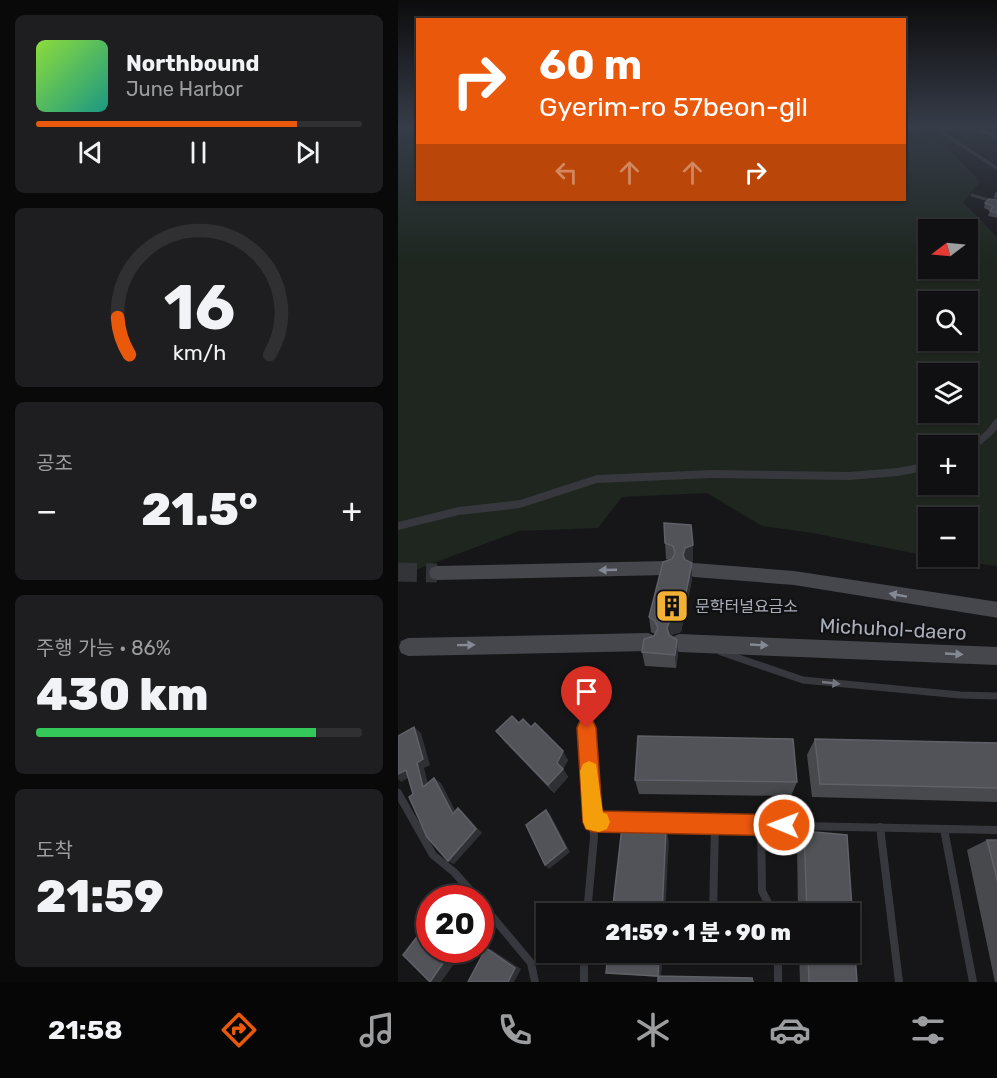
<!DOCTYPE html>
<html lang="ko">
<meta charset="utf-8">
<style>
:root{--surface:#101012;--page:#1e1e20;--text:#f1f3f6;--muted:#9c9d9f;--line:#303032;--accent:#ea580c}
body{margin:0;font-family:Rubik,"Noto Sans KR",sans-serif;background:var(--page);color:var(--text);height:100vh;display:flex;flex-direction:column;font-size:22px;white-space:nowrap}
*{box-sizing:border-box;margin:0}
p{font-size:20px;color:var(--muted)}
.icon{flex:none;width:33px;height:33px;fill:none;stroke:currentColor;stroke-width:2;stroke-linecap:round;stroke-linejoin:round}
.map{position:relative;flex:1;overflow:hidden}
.panel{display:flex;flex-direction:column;gap:15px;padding:15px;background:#09090a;width:398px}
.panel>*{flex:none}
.hud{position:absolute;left:18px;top:18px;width:490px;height:183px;border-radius:0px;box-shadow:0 2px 4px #0004,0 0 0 2px var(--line);background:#ea580c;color:#fff;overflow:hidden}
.needle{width:39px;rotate:254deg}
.fabs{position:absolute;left:520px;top:219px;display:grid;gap:12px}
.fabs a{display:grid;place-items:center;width:60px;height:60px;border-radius:0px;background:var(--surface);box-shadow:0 2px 4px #0004,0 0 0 2px var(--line);font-size:30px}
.speed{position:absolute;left:18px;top:885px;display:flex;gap:12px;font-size:30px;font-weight:700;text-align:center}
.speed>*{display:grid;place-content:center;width:78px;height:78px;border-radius:50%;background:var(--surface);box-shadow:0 2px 4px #0004,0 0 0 2px var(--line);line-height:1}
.speed .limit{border:9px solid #d22;background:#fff;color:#111}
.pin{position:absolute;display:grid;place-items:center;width:51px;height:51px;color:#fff;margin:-62px -26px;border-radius:50% 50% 50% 0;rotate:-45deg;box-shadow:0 0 6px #0007}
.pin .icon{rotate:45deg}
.me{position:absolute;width:66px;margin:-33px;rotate:271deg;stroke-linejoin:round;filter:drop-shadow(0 0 4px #0008)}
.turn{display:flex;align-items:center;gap:21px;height:126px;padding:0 24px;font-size:27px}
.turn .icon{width:78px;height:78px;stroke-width:2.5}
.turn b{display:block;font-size:42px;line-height:51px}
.lanes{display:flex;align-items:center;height:57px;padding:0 24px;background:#0003;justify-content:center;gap:30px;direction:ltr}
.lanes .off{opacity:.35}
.big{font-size:45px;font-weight:800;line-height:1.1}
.panel .widget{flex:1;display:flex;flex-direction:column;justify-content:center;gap:9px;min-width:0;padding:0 21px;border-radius:9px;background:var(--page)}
.panel .dial{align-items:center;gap:0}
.dial svg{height:156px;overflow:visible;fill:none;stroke:var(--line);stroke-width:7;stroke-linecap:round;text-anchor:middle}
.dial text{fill:var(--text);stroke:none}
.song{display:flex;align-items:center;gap:18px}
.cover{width:72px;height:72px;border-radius:9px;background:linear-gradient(135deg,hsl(90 70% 55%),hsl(170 70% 35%))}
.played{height:6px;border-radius:3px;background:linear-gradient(90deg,var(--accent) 80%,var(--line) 80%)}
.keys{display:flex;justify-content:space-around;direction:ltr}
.heat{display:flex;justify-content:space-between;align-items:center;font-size:33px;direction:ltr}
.charge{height:9px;border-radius:4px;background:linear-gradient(90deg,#34c759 86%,var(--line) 0)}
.trip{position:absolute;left:138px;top:903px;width:324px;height:60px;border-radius:0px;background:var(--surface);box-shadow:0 2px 4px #0004,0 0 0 2px var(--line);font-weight:800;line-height:60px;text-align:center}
.tabs{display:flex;height:96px;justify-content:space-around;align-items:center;background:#060607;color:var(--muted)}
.tabs .icon{width:42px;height:42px}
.tabs .active{color:var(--accent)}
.tabs b{font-size:27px;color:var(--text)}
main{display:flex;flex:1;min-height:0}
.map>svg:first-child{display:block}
.green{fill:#1e261f;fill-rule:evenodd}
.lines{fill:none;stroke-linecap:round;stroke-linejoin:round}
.secondary-tunnel{stroke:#333438;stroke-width:19;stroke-dasharray:19 9;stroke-linecap:butt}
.service-far2{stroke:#37383d;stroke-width:3}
.service-far1{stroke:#37383d;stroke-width:7}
.service{stroke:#37383d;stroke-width:8}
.minor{fill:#37383d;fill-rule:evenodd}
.secondary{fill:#45474d;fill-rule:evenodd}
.wall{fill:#47494d}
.shaded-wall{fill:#2f3033}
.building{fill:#525359;stroke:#5f6168;stroke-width:1.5}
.oneway{fill:#858993}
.oneway2{fill:#757881}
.route{fill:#ea580c;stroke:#983908;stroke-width:1.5}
.slow{fill:#f59e0b}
.labels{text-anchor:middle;stroke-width:4.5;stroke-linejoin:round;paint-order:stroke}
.poi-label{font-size:16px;fill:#a8adb8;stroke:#111113;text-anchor:start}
.near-street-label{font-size:20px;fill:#a8adb8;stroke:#111113}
</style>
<main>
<section class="panel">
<div class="widget">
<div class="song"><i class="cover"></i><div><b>Northbound</b><p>June Harbor</p></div></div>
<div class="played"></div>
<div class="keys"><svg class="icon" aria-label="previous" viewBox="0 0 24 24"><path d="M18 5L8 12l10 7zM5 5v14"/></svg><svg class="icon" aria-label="pause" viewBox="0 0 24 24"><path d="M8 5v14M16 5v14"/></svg><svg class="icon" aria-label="next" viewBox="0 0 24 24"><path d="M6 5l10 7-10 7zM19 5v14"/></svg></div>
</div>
<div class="widget dial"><svg viewBox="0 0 100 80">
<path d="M14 69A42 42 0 1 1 86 69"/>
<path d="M14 69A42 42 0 0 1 8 50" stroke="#ea580c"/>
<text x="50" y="56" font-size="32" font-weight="700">16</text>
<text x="50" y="72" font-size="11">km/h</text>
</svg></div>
<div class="widget"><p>공조</p>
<div class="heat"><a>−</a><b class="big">21.5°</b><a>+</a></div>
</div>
<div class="widget"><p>주행 가능 · 86%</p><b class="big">430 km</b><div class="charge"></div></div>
<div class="widget"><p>도착</p><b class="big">21:59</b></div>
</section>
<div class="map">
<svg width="600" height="982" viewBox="0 0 600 982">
<rect width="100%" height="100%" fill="#161618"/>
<path class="green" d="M 0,127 L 19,127 L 20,200 L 507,200 L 507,131 C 540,131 561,160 582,182 L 565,202 L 599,237 L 599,566 L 539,558 L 415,533 L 364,526 L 309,493 L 224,497 L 200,528 L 121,531 L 9,573 L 0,582 ZM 531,230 L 570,230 L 570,268 L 531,268 ZM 531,302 L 570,302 L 570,340 L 531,340 ZM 531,374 L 570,374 L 570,412 L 531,412 ZM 531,446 L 570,446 L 570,484 L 531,484 ZM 531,518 L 570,518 L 570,556 L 531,556 Z"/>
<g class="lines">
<path class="secondary-tunnel" d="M 0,572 L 39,573"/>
<path class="service-far2" d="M 536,127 L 600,169
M 554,127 L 590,133
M 574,195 L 600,203"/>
<path class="service-far1" d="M 323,652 L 405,680 L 562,695 L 600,696
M 189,728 L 190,749"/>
<path class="service" d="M 0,793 L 35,855 L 56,872 L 79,898
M 195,822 L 600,830
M 363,825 L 364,891 L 376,914
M 482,827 L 501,982
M 546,829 L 575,982
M 82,902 L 133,963 L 137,982
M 189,914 L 196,837 L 190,748
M 315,914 L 317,824
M 186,952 L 186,982
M 380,952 L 380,982"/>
<path class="minor" d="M 600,418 L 600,428 L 594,435 L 573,453 L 570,454 L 570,446 L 588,431 L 597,419 Z
M 531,462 L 531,470 L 500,476 L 451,480 L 314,478 L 199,483 L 122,508 L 61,515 L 0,530 L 0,522 L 61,507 L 122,500 L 199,475 L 314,470 L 451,472 L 500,468 Z"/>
<path class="secondary" d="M 577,127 L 584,127 L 600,136 L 600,141 Z
M 268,561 L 274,563 L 276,568 L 274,573 L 268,575 L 39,580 L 33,578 L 31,573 L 33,568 L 39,566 Z
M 296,563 L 396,571 L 600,602 L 600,618 L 396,585 L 296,577 L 290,575 L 288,570 L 290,565 Z
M 250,633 L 257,636 L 259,642 L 257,648 L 250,651 L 10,656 L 3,653 L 1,647 L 3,641 L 10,638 Z
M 281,634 L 600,647 L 600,665 L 281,652 L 274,649 L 272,643 L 274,637 Z"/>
</g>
<path class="wall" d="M 600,191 L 600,199 L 596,198 L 597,193 Z
M 600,200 L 600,218 L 590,216 L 592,211 L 586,208 L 587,203 Z
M 266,523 L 295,561 L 292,562 L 294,563 L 294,579 L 283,632 L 273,635 L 273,636 L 280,654 L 278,668 L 247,666 L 244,652 L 257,634 L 253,632 L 251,617 L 271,560 L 268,559 Z
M 121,723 L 133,727 L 170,760 L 165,769 L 170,777 L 156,793 L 105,740 L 98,731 Z
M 417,739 L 600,743 L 600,802 L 414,797 L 409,755 Z
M 237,780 L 399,782 L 393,796 L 241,794 Z
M 406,831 L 449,835 L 459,982 L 402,982 L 401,952 L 452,952 L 452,914 L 400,914 L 399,842 Z
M 589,840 L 600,840 L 600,982 L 597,982 L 569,850 Z
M 210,952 L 264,952 L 263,976 L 260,977 L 208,973 Z"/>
<path class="shaded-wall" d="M 295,545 L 295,561 L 288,564 L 285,555 L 287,548 Z
M 294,563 L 294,579 L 283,632 L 273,635 L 270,642 L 269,628 Z
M 279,640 L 280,654 L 278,668 L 277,655 Z
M 16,727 L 23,733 L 32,765 L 26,768 L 32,792 L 25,787 L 19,763 Z
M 165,751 L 170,760 L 165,769 L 170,777 L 156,793 L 150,785 L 159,763 Z
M 8,770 L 15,775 L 3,782 L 0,779 L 0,774 Z
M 36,778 L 43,783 L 61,818 L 55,814 Z
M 60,808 L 66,813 L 84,833 L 56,864 L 50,861 Z
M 148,810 L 152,814 L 172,852 L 151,869 L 147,865 Z
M 268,829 L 271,841 L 267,914 L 264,914 Z
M 88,948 L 94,950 L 123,969 L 116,982 L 110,982 Z
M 54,950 L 66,950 L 43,982 L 32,982 Z
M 261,952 L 264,952 L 263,977 L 260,976 Z"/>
<path class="building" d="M 591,199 L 600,200 L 600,213 L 592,211 L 595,206 L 587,203 Z
M 266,523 L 293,525 L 295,545 L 287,548 L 285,555 L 287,560 L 294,563 L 283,617 L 272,620 L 269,628 L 271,635 L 279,640 L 277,655 L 244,652 L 246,639 L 256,636 L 260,628 L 257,621 L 251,617 L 265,562 L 274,559 L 277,553 L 275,546 L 267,543 Z
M 114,716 L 121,723 L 125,719 L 133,727 L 137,723 L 165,751 L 159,763 L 165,769 L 150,785 L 98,731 Z
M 16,727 L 25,759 L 19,763 L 25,787 L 36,778 L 55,814 L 60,808 L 78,829 L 50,861 L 29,837 L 11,797 L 15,794 L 8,770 L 0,774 L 0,736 Z
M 240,736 L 395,739 L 399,782 L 237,780 Z
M 417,739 L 600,743 L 600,788 L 422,784 Z
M 148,810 L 168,848 L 147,865 L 128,825 Z
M 224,827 L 268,829 L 264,914 L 214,914 Z
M 406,831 L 449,835 L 459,982 L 411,982 L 410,952 L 452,952 L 452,914 L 409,914 Z
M 589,840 L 600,840 L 600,883 Z
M 32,920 L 32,950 L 54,950 L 32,982 L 5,955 Z
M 88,948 L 117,968 L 110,982 L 70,982 Z
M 210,952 L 261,952 L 260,976 L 208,973 Z
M 260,976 L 354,978 L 355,982 L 260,982 Z"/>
<defs><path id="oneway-solid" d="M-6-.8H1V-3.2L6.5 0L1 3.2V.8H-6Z" transform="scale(1.5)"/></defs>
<g class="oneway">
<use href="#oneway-solid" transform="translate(210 570) rotate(178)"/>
<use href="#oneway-solid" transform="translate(500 595) rotate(-170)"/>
<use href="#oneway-solid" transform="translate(68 645) rotate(-1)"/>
<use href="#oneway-solid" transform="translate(361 645) rotate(3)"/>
<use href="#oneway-solid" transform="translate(556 654) rotate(3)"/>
</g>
<use class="oneway2" href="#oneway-solid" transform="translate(433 683) rotate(6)"/>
<linearGradient id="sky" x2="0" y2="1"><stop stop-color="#0c0c0d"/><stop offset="0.48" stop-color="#363c48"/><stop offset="1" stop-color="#363c48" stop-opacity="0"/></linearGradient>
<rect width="600" height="264" fill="url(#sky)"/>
<path class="route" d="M 189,719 L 195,721 L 198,728 L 204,811 L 386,815 L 394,818 L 397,825 L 394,833 L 386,836 L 195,832 L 188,829 L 185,822 L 179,728 L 182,721 Z"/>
<path class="slow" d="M 191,761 L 198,764 L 205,813 L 209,814 L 212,822 L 209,829 L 201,832 L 188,829 L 185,822 L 182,771 L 185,764 Z"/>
<defs>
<symbol id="building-square" viewBox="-11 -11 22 22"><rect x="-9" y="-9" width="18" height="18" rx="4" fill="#f2b134" stroke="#111113"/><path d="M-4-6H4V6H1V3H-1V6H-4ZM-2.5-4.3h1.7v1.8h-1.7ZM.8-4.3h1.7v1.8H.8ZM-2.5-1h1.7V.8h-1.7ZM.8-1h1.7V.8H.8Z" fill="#111"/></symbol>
</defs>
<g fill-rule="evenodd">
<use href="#building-square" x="255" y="587" width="38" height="38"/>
</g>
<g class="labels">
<g class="poi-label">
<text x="297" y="612">문학터널요금소</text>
</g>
<g class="near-street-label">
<text transform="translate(495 629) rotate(3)" y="7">Michuhol-daero</text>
</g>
</g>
</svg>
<div class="fabs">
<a><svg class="needle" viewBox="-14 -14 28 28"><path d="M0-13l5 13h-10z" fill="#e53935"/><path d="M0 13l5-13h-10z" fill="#9c9d9f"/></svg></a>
<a><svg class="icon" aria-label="search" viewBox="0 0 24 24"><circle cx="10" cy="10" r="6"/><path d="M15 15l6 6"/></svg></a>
<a><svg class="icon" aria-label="layers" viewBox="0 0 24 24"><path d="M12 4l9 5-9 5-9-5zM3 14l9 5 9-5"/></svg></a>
<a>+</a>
<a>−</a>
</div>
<div class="speed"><div class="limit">20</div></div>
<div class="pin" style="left:189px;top:728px;background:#d93025"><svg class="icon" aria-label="arrive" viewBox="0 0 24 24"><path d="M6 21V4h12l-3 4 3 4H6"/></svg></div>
<svg class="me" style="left:386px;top:825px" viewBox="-20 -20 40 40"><circle r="17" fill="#ea580c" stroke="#fff" stroke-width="3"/><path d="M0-11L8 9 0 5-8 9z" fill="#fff"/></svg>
<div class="trip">21:59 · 1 분 · 90 m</div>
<div class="hud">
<div class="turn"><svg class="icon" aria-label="right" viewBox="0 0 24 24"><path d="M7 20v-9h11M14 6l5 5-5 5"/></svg><div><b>60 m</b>Gyerim-ro 57beon-gil</div></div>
<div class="lanes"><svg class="icon off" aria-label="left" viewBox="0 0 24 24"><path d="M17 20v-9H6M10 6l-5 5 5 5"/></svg><svg class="icon off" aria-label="ahead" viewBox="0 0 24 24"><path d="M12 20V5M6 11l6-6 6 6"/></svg><svg class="icon off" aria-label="ahead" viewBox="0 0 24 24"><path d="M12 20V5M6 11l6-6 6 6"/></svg><svg class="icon" aria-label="right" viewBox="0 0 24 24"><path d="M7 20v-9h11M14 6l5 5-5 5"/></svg></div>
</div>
</div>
</main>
<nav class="tabs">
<b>21:58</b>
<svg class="icon active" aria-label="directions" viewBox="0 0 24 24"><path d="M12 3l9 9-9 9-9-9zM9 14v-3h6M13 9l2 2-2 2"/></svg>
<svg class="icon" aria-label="music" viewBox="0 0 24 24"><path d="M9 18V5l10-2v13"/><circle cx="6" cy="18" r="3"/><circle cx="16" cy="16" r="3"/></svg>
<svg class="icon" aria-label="phone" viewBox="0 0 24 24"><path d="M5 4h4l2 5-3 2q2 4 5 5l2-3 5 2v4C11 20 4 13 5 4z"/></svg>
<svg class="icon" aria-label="climate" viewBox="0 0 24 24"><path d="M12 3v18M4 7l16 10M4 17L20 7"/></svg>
<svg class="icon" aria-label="car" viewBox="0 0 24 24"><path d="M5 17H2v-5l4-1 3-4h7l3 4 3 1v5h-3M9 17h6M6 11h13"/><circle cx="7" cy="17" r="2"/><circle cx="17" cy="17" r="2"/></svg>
<svg class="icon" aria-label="filters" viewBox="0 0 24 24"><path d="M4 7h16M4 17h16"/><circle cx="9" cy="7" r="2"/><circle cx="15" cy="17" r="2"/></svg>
</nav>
